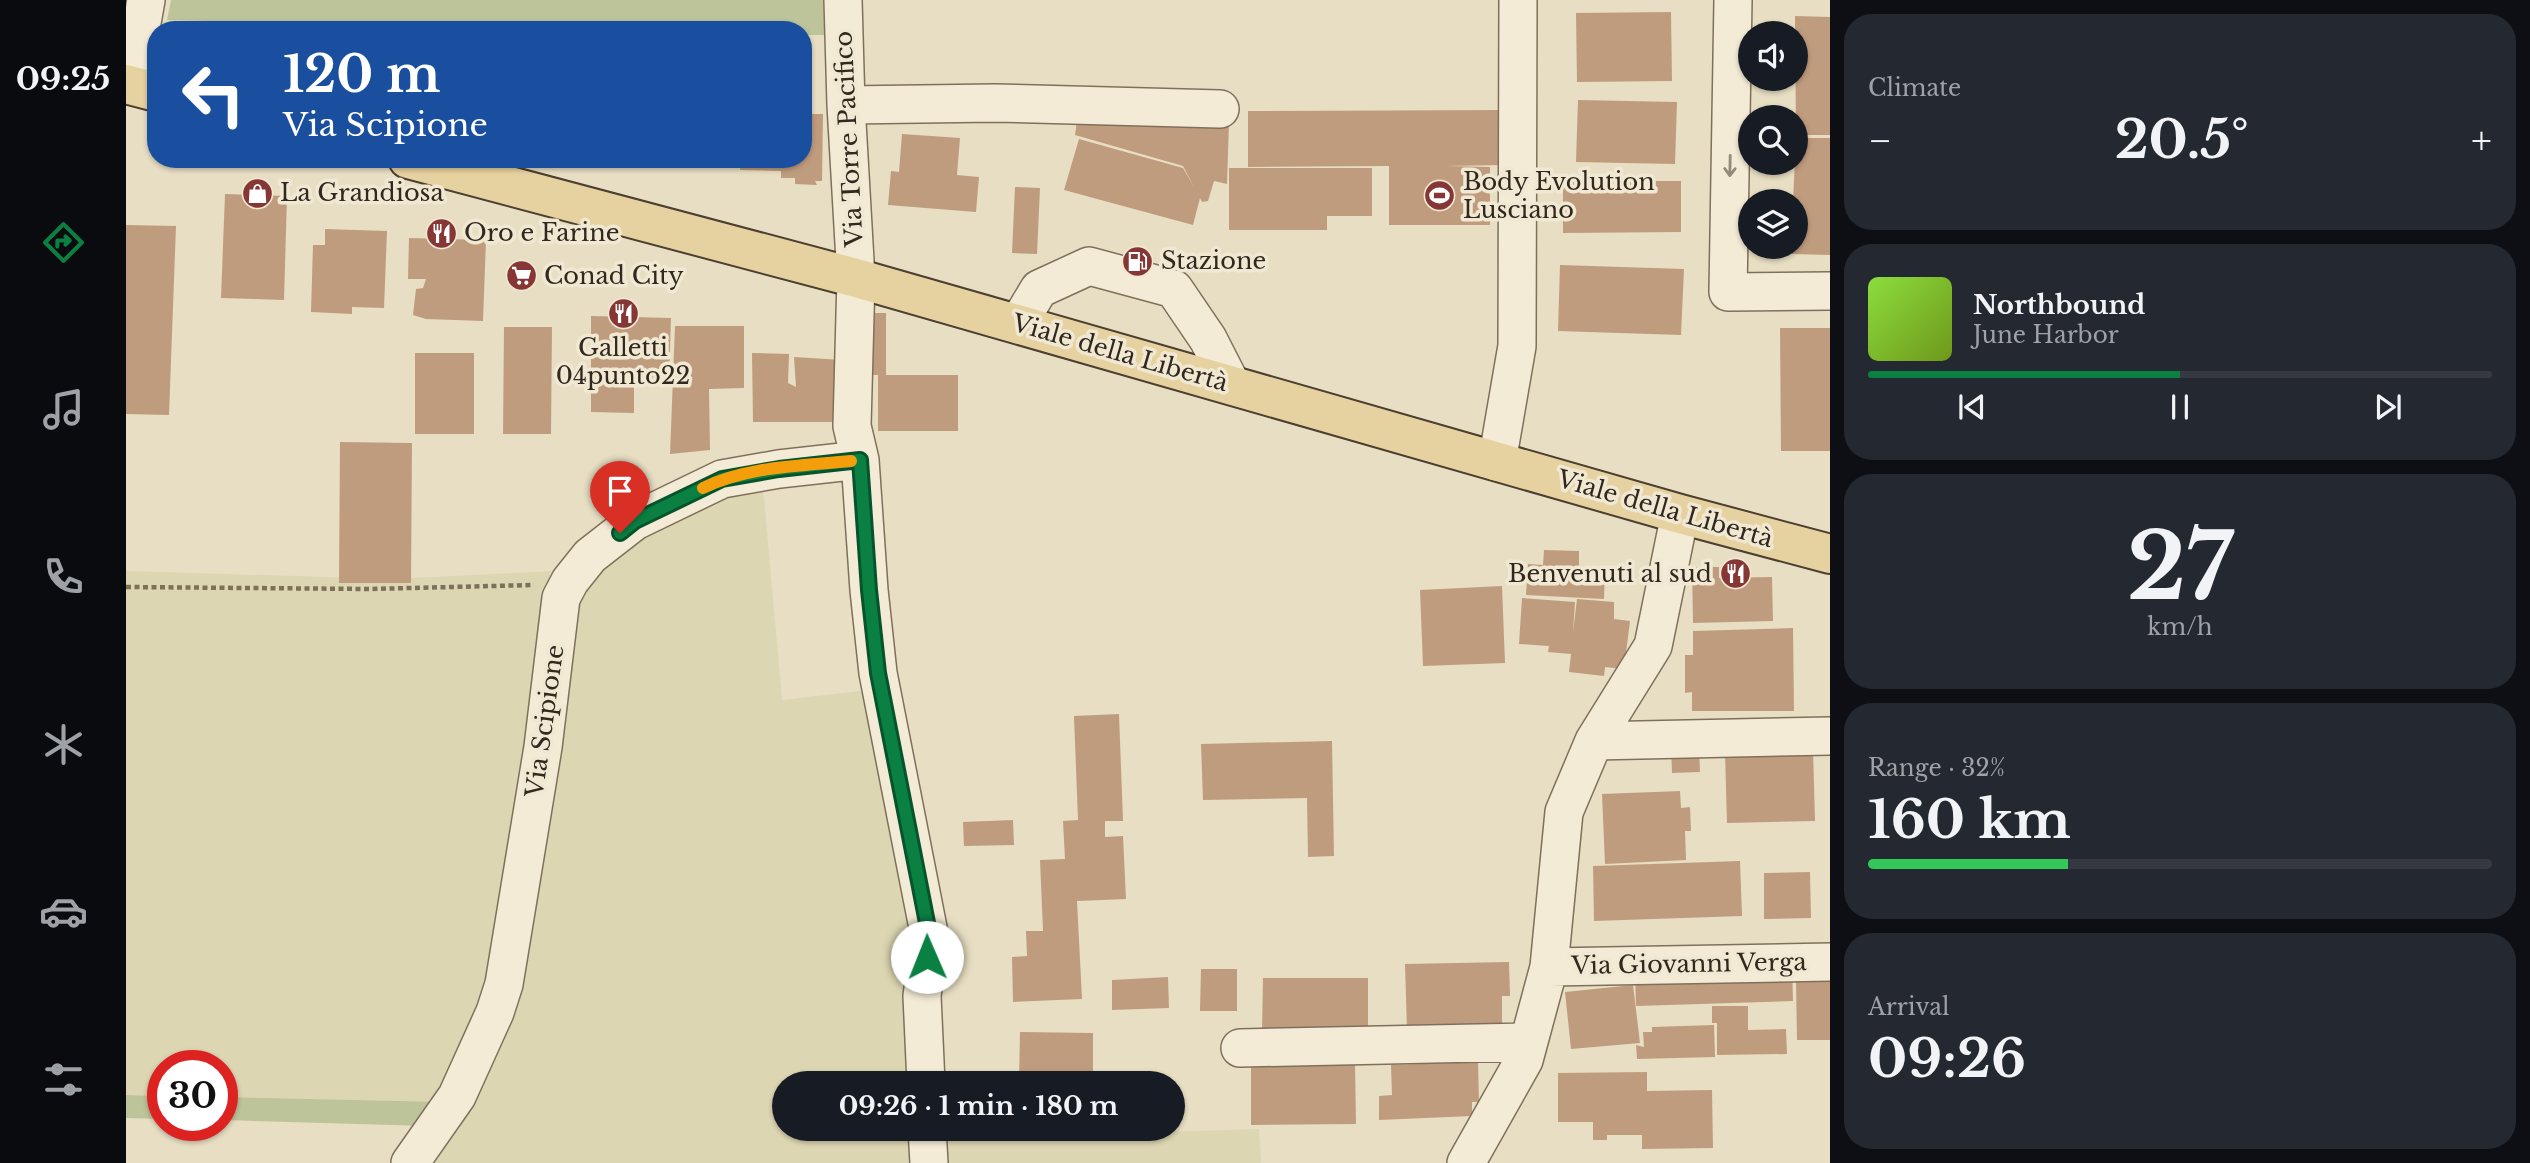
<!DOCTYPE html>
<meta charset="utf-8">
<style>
:root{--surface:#171b24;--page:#242831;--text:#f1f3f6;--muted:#9ea1a6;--line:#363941;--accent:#0b8043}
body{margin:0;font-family:"Libre Baskerville",serif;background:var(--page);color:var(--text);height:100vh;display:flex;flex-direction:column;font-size:26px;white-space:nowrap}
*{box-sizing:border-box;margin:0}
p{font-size:23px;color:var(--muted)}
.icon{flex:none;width:38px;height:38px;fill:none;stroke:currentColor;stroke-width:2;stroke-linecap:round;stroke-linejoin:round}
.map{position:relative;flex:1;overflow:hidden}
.details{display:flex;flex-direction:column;gap:14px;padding:14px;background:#0d0f14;width:700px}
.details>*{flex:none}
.top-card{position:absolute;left:21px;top:21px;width:665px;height:147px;border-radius:28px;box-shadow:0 2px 5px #0004;background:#1a4fa0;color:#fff;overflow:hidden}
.buttons{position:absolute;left:1612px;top:21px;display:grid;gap:14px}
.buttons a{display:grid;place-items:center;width:70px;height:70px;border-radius:50%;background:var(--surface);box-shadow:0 2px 5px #0004;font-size:35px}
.speed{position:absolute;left:21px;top:1050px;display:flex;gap:14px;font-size:35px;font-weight:700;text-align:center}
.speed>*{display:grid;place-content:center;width:91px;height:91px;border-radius:50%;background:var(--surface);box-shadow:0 2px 5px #0004;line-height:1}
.speed .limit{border:10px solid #d22;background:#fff;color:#111}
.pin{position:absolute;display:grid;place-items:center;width:60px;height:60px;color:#fff;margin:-72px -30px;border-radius:50% 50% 50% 0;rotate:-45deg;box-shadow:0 0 7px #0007}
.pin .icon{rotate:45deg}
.me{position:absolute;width:77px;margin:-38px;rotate:359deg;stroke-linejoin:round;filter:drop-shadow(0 0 5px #0008)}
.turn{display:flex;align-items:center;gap:24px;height:147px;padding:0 21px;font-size:32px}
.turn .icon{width:91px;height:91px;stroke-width:2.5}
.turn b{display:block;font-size:49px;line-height:60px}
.big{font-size:52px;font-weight:800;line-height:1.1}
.details .tile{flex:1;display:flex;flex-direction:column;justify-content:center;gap:10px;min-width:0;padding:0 24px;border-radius:28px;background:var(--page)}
.details .dial{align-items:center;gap:0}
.dial b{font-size:91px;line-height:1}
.song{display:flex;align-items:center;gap:21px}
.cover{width:84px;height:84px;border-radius:10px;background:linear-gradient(135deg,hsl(90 70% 55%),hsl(80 70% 35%))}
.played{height:7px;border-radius:4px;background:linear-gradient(90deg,var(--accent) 50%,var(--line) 50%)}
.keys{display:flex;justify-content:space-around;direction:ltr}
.heat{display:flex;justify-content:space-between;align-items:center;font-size:38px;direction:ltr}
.charge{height:10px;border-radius:5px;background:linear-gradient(90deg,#34c759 32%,var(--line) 0)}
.trip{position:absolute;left:646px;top:1071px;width:413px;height:70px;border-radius:35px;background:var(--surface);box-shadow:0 2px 5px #0004;font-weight:800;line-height:70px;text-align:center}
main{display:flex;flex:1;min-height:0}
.menu{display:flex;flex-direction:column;width:126px;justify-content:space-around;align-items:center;background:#090b0e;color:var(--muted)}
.menu .icon{width:49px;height:49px}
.menu .active{color:var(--accent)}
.menu b{font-size:32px;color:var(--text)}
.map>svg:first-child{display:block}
.farmland{fill:#dcd6b2}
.green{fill:#bdc499}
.building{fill:#c09c7e}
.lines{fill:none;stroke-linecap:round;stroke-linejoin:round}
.minor-casing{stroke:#7f705c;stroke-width:40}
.major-casing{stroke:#4d3f30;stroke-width:42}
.path{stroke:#7f705c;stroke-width:4.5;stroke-dasharray:5 3.5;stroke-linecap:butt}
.minor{stroke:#f3ebd5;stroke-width:37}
.major{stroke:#e6d2a0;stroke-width:38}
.oneway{stroke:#928a7a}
.route-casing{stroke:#07532c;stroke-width:18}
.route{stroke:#0b8043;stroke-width:12}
.slow{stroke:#f59e0b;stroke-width:12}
.labels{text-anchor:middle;stroke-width:7;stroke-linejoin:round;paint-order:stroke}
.street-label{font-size:24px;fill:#31281e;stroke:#f0e8d2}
.poi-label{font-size:24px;fill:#31281e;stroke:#f0e8d2;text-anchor:start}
</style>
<main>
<nav class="menu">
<b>09:25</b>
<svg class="icon active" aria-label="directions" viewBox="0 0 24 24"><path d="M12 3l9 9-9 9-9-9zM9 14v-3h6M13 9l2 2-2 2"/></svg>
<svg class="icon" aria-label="music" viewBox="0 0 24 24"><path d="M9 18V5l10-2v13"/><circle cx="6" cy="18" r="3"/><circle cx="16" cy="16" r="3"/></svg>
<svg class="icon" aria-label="phone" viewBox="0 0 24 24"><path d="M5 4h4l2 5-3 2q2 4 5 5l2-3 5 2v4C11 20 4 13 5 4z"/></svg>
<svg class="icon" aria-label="climate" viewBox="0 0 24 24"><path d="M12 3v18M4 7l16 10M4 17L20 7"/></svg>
<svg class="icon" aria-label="car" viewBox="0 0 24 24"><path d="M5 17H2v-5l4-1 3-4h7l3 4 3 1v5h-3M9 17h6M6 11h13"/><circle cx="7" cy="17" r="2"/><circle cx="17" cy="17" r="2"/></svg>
<svg class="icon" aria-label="filters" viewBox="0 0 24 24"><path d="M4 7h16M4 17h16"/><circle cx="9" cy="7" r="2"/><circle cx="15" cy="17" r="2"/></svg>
</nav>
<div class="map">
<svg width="1704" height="1163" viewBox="0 0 1704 1163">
<rect width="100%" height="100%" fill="#e7dec3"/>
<path class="farmland" d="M 637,487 L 656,700 L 743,690 L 784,915 L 789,1083 L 658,1083 L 658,1129 L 790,1129 L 790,1163 L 294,1163 L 335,1107 L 452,587 L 513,540 L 610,491 Z
M 0,571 L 268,579 L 429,571 L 368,988 L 318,1102 L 96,1097 L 96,1066 L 37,1066 L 37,1096 L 0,1095 Z
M 1133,1129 L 1135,1163 L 818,1163 L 817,1139 Z"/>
<path class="green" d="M 45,0 L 703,0 L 704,35 L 677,35 L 677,30 L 458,30 L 41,20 Z
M 0,1095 L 37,1096 L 37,1119 L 0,1118 Z
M 96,1097 L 318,1102 L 301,1126 L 96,1120 Z"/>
<path class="building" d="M 1545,12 L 1546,81 L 1451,82 L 1450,13 Z
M 1669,16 L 1704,17 L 1704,135 L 1670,135 Z
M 1452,100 L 1551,102 L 1549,164 L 1450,162 Z
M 1378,110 L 1379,165 L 1320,166 L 1364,167 L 1364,225 L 1263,225 L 1263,166 L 1122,167 L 1122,111 Z
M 677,114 L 697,114 L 696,181 L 689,181 L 691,185 L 669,184 L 669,178 L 655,178 L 655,171 L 614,170 L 615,159 L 677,159 Z
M 951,120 L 1103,122 L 1101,184 L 1088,181 L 1082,201 L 1076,202 L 1074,198 L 1067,225 L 938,190 L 953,139 L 1057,168 L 1068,187 L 1057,166 L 949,135 Z
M 776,134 L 834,138 L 831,175 L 853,177 L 850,212 L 762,205 L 765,171 L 773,172 Z
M 1670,138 L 1704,138 L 1704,255 L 1666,254 L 1666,247 L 1670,247 L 1670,201 L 1667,201 Z
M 1103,168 L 1246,168 L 1246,216 L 1201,216 L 1201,230 L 1103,230 Z
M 1437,181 L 1555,181 L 1555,232 L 1437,233 Z
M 889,187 L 914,188 L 911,254 L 886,253 Z
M 99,194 L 161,196 L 158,300 L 95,298 Z
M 0,225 L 50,226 L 43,415 L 0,414 Z
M 199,229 L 261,231 L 258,308 L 226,307 L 226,314 L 185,312 L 187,245 L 199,245 Z
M 283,238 L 360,240 L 357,321 L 300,319 L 287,315 L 290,289 L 297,288 L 300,279 L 282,279 Z
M 1434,265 L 1558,269 L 1555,335 L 1432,331 Z
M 743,313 L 760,313 L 760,375 L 832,375 L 832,431 L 752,431 L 752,375 L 743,375 Z
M 465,316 L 545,318 L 543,379 L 508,378 L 508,413 L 465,412 Z
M 549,326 L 618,326 L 618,388 L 583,389 L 584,450 L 544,454 Z
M 378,327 L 426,327 L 425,434 L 377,434 Z
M 1654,328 L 1704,328 L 1704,451 L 1655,451 Z
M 289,353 L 348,353 L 348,434 L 289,434 Z
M 626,353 L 663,354 L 662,383 L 670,387 L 668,357 L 716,360 L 716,422 L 627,422 Z
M 214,442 L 286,443 L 285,583 L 213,583 Z
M 1418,550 L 1453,551 L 1453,569 L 1479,570 L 1478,599 L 1400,595 L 1402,564 L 1417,565 Z
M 1566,567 L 1593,567 L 1593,578 L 1646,577 L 1647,621 L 1567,623 Z
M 1376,586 L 1379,663 L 1297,666 L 1294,590 Z
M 1396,598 L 1449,602 L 1447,632 L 1451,599 L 1488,602 L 1488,619 L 1504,621 L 1498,669 L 1479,667 L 1478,676 L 1443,672 L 1445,654 L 1422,652 L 1423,646 L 1393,644 Z
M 1667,628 L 1668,711 L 1566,711 L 1566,692 L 1559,693 L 1559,655 L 1567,655 L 1567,631 Z
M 993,714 L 997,821 L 979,821 L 979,837 L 997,836 L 1000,899 L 951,901 L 956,999 L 887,1002 L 886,957 L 901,956 L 900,931 L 917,931 L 914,860 L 939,859 L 937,821 L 952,820 L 948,716 Z
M 1206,741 L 1208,856 L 1182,857 L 1181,798 L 1077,800 L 1075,744 Z
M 1573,744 L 1574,772 L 1546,773 L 1545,745 Z
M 1687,749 L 1689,821 L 1601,823 L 1599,751 Z
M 1554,791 L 1555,808 L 1564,807 L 1565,831 L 1559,831 L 1560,860 L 1479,864 L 1476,794 Z
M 887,820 L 888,845 L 838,846 L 837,822 Z
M 1614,861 L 1616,916 L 1468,921 L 1467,866 Z
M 1684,872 L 1685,918 L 1638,919 L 1638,873 Z
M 1383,962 L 1384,996 L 1376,996 L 1376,1029 L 1281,1031 L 1279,964 Z
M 1666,966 L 1667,1001 L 1510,1006 L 1509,971 Z
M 1075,969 L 1111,969 L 1111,1011 L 1074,1011 Z
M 1042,977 L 1043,1008 L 986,1010 L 986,980 Z
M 1137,978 L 1242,978 L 1242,1032 L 1136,1032 Z
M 1704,979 L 1704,1040 L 1671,1040 L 1670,980 Z
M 1507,985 L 1514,1043 L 1445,1049 L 1439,992 Z
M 1586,1006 L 1622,1006 L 1622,1030 L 1660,1029 L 1661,1054 L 1591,1055 L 1591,1023 L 1586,1023 Z
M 1588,1025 L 1589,1057 L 1511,1059 L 1510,1045 L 1518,1047 L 1517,1032 L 1526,1032 L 1526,1027 Z
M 894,1032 L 967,1033 L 967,1083 L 893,1083 Z
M 1229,1062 L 1230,1124 L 1125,1125 L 1125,1063 Z
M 1352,1062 L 1353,1102 L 1346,1102 L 1346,1116 L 1253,1120 L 1253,1096 L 1266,1095 L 1265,1065 Z
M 1521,1072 L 1521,1091 L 1586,1090 L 1587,1148 L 1516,1149 L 1516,1135 L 1481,1135 L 1481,1140 L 1467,1140 L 1467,1122 L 1432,1122 L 1432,1073 Z"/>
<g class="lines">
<defs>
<path id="minor" d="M 717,0 L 720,105 L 730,278 L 726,426 L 734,460 L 743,590 L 752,673 L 804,938 L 796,996 L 800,1083
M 1607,0 L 1602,292 L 1704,291
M 5,85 L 20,0
M 720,105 L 869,103 L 1094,109
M 892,324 L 913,289 L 963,266 L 1048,289 L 1082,339 L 1105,384
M 1371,462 L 1391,346 L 1392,0
M 1468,741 L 1704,736
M 1423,967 L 1704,962
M 1114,1048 L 1402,1042
M 801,1129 L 803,1163
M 284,1163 L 331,1096 L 369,1012 L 378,984 L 417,747 L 435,598 L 444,581 L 464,556 L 509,521 L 596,479 L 653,469 L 734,460
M 1340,1163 L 1398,1060 L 1423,967 L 1438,812 L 1468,741 L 1527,646 L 1554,514"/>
<path id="major" d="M 0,84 L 30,92
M 282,159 L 730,278 L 1554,514 L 1704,554"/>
</defs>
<use href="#minor" class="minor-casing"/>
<use href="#major" class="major-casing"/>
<path class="path" d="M 0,587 L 243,589 L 408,585"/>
<use href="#minor" class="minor"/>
<use href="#major" class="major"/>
</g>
<defs><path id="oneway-shaft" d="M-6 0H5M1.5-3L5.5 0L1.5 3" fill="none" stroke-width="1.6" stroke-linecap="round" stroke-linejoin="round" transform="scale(1.75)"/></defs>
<use class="oneway" href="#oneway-shaft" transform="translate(1604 166) rotate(91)"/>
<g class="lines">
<defs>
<path id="route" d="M 494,533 L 509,521 L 596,479 L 653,469 L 734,460 L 743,590 L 752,673 L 804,938 L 801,957"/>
</defs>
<use href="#route" class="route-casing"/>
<use href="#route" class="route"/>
<path class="slow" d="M 577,488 C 621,466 676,466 725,461"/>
</g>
<defs>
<symbol id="shop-disc" viewBox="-11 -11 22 22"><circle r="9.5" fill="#863735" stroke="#f0e8d2"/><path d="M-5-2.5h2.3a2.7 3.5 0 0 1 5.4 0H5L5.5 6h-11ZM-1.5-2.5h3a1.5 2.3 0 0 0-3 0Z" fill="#fff"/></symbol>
<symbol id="stadium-disc" viewBox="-11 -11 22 22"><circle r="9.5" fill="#863735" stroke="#f0e8d2"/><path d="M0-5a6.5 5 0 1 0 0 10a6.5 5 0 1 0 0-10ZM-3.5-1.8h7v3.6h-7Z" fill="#fff"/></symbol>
<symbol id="restaurant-disc" viewBox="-11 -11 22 22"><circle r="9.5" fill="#863735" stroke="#f0e8d2"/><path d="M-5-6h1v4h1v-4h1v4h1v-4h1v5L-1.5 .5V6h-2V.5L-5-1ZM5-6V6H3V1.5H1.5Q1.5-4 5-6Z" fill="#fff"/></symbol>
<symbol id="fuel-disc" viewBox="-11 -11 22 22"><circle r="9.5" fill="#863735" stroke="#f0e8d2"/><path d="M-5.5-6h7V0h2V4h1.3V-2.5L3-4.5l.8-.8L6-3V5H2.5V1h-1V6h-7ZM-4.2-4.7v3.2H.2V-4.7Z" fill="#fff"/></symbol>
<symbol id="supermarket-disc" viewBox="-11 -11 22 22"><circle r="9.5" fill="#863735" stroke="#f0e8d2"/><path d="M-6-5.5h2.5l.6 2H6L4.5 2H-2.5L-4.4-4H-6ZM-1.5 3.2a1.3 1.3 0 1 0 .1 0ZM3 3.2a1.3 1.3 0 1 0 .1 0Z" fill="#fff"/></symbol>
</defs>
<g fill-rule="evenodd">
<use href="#shop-disc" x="114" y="176" width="35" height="35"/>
<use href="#stadium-disc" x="1296" y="178" width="35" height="35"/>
<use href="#restaurant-disc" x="298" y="216" width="35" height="35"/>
<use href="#fuel-disc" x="994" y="244" width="35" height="35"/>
<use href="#supermarket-disc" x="378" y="258" width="35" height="35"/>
<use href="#restaurant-disc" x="480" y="296" width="35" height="35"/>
<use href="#restaurant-disc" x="1592" y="556" width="35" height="35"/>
</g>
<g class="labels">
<g class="street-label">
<text transform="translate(723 139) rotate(-93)" y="8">Via Torre Pacifico</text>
<text transform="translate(994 353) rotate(16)" y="8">Viale della Libertà</text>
<text transform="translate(1539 509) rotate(16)" y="8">Viale della Libertà</text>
<text transform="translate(419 721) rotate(-82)" y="8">Via Scipione</text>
<text transform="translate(1563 964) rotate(-1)" y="8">Via Giovanni Verga</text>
</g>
<g class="poi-label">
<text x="1337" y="190">Body Evolution<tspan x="1337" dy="28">Lusciano</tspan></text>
<text x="154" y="201">La Grandiosa</text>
<text x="338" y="241">Oro e Farine</text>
<text x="1035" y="269">Stazione</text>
<text x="418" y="284">Conad City</text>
<text x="497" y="356" text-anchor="middle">Galletti<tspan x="497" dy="28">04punto22</tspan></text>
<text x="1586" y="582" text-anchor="end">Benvenuti al sud</text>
</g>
</g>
</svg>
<div class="buttons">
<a><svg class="icon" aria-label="sound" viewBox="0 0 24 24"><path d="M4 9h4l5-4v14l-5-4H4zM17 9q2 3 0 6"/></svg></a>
<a><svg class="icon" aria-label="search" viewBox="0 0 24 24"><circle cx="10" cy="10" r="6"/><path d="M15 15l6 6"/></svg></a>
<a><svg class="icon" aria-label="layers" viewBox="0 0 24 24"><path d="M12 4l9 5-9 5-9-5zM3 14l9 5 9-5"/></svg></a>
</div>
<div class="speed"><div class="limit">30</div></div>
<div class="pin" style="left:494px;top:533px;background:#d93025"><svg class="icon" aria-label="arrive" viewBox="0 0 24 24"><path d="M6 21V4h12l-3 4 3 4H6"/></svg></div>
<svg class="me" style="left:801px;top:957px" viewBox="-20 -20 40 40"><circle r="19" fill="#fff"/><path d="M0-13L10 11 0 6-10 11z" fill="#0b8043"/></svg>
<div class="trip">09:26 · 1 min · 180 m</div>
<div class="top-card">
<div class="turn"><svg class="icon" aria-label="left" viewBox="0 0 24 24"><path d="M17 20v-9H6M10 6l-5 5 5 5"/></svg><div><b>120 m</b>Via Scipione</div></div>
</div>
</div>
<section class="details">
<div class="tile"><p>Climate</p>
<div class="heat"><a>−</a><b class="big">20.5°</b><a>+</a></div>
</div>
<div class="tile">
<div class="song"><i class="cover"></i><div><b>Northbound</b><p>June Harbor</p></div></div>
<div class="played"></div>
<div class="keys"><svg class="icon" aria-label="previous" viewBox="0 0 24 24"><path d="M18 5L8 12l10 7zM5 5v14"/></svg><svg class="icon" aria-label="pause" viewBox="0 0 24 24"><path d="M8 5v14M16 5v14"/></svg><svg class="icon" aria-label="next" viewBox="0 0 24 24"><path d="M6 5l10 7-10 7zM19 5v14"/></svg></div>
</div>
<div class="tile dial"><b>27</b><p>km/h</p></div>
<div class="tile"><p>Range · 32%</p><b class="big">160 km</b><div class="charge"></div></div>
<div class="tile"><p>Arrival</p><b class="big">09:26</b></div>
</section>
</main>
